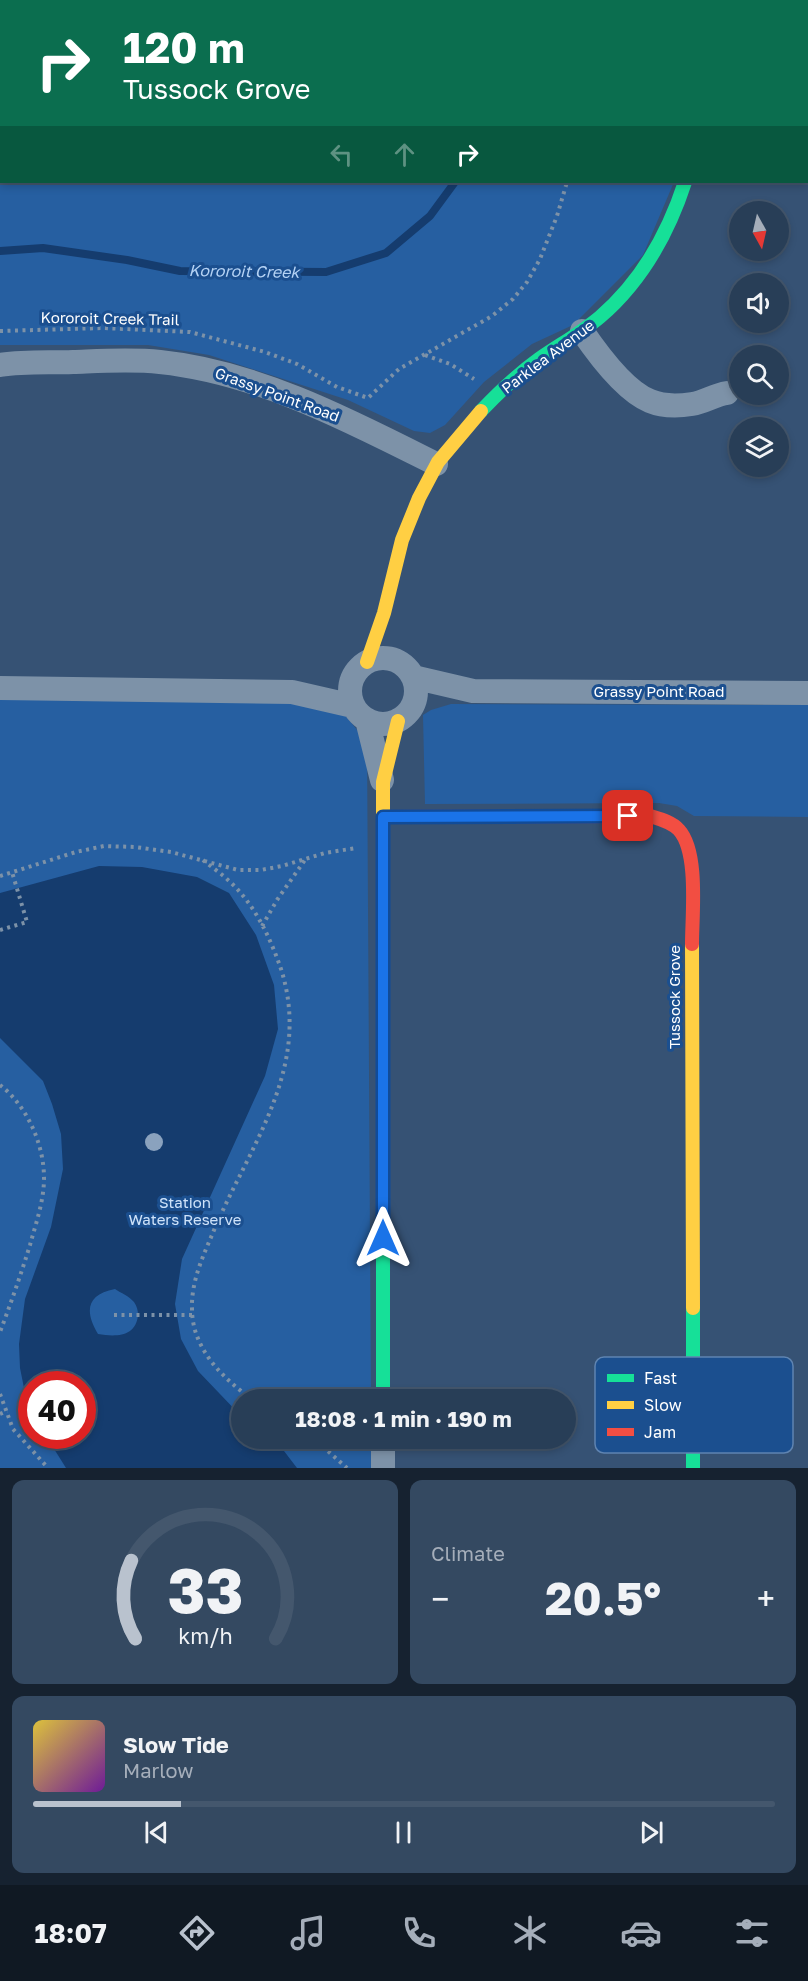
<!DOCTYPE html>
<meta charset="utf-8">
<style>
:root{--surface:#283e57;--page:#344961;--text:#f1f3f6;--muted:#a5aeba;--line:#44576d;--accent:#b9c2ce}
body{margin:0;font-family:"Golos Text",sans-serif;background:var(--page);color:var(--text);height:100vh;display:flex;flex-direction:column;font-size:22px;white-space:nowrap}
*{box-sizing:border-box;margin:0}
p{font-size:20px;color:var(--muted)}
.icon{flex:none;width:33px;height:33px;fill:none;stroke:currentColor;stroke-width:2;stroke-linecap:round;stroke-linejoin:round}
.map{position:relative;height:1468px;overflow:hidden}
.panel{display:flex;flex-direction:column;gap:12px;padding:12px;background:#162230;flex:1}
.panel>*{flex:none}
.guide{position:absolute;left:0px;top:0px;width:808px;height:183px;box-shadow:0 3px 9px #0003,0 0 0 2px var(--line);background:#0b6e4f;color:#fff;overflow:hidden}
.needle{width:39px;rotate:172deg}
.tools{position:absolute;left:729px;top:201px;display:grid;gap:12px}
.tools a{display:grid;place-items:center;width:60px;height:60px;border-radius:50%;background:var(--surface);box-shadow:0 3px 9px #0003,0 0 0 2px var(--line);font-size:30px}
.speed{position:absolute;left:18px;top:1371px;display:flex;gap:12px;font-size:30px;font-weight:700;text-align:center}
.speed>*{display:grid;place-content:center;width:78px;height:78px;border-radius:50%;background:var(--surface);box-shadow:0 3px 9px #0003,0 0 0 2px var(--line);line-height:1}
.speed .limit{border:9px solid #d22;background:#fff;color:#111}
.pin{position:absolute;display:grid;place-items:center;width:51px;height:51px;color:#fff;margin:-26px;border-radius:12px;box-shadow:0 3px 9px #0006}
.me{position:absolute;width:66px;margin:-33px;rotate:0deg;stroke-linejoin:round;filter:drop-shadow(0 0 4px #0008)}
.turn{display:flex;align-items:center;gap:21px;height:126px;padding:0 24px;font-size:27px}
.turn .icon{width:78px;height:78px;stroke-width:2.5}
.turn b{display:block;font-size:42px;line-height:51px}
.lanes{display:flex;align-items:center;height:57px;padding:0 24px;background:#0003;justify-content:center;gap:30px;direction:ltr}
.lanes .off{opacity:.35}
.big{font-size:45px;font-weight:700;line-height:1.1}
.panel .widget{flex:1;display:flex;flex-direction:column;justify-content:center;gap:9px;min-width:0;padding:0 21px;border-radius:12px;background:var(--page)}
.panel .dial{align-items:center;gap:0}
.dial svg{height:156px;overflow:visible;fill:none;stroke:var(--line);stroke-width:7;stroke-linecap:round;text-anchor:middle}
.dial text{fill:var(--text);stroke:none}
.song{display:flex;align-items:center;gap:18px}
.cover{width:72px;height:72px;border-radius:9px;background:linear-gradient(135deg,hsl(50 70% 55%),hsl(280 70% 35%))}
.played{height:6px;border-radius:3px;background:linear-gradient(90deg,var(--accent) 20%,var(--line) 20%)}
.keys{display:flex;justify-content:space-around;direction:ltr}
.heat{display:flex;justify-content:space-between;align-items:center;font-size:33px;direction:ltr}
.panel .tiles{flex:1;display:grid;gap:12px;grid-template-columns:1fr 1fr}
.widget:last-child{grid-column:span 2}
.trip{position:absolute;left:231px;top:1389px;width:345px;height:60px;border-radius:30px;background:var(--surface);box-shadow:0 3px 9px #0003,0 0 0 2px var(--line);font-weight:700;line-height:60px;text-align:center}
.menu{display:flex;height:96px;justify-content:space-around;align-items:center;background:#101923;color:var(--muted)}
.menu .icon{width:42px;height:42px}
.menu .on{color:var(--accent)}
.menu b{font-size:27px;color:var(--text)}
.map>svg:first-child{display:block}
.green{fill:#265fa1;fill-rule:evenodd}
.water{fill:#153c6e;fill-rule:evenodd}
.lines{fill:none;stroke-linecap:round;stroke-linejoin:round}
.stream{stroke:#153c6e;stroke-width:8}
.path{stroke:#7d92a8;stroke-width:4;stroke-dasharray:3 4.5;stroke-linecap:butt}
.street{stroke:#7d92a8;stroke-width:24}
.fast{stroke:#16e098;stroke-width:14}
.slow{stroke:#ffcf43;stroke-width:14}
.jam{stroke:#f24e42;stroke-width:14}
.tree{fill:#8aa2be}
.route-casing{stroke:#114b97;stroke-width:15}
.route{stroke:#1a73e8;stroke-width:10}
.labels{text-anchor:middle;stroke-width:6;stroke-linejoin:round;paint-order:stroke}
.street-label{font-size:15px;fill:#fff;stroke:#1b4f8f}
.park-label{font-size:15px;fill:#cfe3fa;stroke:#1b4f8f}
.water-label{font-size:16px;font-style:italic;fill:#b5d3f5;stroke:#1b4f8f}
.key{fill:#1b4f8f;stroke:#5f84b1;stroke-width:1.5}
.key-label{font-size:16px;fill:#fff}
</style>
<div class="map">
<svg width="808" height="1468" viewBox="0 0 808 1468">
<rect width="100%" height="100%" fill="#365274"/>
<path class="green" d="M 1,0 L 686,0 L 686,2 L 2,2 L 2,182 L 674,182 L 643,255 L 573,325 L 532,344 L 484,382 L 445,425 L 430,433 L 414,431 L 348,400 L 209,355 L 148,345 L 0,345 L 0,1 Z
M 331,698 L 367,742 L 371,1399 L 242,1400 L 242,1438 L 372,1439 L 372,1468 L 0,1468 L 0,699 ZM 32,1384 L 82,1384 L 82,1436 L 32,1436 Z
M 451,704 L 808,705 L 808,817 L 694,816 L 677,806 L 659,803 L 425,804 L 423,715 L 431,710 Z"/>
<path class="water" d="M 99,866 L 142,867 L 197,877 L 229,893 L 256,935 L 274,985 L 278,1029 L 265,1076 L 182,1259 L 175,1304 L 181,1339 L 198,1371 L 241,1416 L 242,1438 L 268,1439 L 284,1451 L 297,1468 L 66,1468 L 46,1436 L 82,1436 L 82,1384 L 32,1384 L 31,1411 L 27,1403 L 20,1368 L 19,1344 L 25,1299 L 51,1227 L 63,1169 L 61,1134 L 52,1104 L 43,1081 L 0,1038 L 0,893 ZM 115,1289 C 121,1293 129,1296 134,1302 C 137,1306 138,1311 138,1315 C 136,1337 116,1337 98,1334 C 84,1311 87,1294 115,1289 Z"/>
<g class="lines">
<path class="stream" d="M 433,0 L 434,2
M 0,251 L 43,248 L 127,260 L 180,271 L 326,272 L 386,253 L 430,216 L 455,182"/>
<path class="path" d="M 550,0 L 551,2
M 0,331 L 103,328 L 190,332 L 265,352 L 297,364 L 337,387 L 368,398 L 399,369 L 492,316 L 513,299 L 527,282 L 540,259 L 557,216 L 567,182
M 425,355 L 450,364 L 474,379
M 203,860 C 211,867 221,873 228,880 C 254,903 270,937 281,969 C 313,1069 248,1147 212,1235 C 202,1258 191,1283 192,1309 C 192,1348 222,1378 253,1400
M 0,876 L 76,852 L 104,846 L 135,847 L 171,852 L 238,870 L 261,870 L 282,866 L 325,853 L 356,848
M 262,926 L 277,900 L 307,857
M 0,930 L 27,922 L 12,872
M 0,1085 C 27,1106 44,1144 44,1178 C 44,1201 36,1223 30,1245 C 21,1274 11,1303 0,1332
M 114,1315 L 193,1315
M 0,1394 L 13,1429 L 48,1468
M 0,1414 L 7,1411
M 310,1438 L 322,1446 L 347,1468"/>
<path class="street" d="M 698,2 L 699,0
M 582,331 C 597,353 625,391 650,401 C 662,406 679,406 692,404 C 705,402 714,395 727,393
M 0,365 C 24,361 49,363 73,362 C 101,361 131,359 160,362 C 257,372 349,420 436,464
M350 691a33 33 0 1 1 66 0a33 33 0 1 1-66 0Z
M 413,677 L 473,691 L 808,693
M 0,688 L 292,692 L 353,706
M 367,720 L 382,780
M 383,1468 L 383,1438"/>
<path class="fast" d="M 481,411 C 499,392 518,374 539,359 C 559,345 581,333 600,317 C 642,281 668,234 685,182
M 383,1061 L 383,1400
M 693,1308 L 693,1468"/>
<path class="slow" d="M 367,662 L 384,613 L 402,540 L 419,498 L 438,462 L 481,411
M 692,944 L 693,1308
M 383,1061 L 383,782 L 398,721"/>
<path class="jam" d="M 383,817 L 650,816 C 660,819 672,822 679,830 C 699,852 692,915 692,944"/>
</g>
<circle class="tree" cx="154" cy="1142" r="9"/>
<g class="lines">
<defs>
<path id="route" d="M 383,1238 L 383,817 L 628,816"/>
</defs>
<use href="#route" class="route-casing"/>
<use href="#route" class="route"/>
</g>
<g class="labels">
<g class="street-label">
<text transform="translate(110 319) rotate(1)" y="5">Kororoit Creek Trail</text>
<text transform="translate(548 357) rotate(-37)" y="5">Parklea Avenue</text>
<text transform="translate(277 395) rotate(20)" y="5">Grassy Point Road</text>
<text x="659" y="697">Grassy Point Road</text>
<text transform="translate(675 997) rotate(-90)" y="5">Tussock Grove</text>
</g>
<g class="park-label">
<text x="185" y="1208">Station<tspan x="185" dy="17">Waters Reserve</tspan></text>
</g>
<g class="water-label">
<text transform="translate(244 271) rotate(1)" y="6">Kororoit Creek</text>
</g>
</g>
<rect x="595" y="1357" width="198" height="96" rx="9" class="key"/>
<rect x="607" y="1374" width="27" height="8" fill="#16e098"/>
<rect x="607" y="1401" width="27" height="8" fill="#ffcf43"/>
<rect x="607" y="1428" width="27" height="8" fill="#f24e42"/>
<g class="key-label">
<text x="644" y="1384">Fast</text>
<text x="644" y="1411">Slow</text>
<text x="644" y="1438">Jam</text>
</g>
</svg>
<div class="tools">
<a><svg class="needle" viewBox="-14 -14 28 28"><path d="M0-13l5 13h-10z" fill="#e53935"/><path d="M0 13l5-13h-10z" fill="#a5aeba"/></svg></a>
<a><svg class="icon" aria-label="sound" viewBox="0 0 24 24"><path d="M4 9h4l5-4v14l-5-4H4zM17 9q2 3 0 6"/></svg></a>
<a><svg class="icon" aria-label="search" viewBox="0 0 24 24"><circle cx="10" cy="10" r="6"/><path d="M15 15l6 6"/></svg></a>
<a><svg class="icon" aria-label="layers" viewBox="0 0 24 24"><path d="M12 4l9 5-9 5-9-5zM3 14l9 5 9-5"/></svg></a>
</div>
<div class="speed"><div class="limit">40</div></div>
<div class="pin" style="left:628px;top:816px;background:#d93025"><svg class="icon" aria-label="arrive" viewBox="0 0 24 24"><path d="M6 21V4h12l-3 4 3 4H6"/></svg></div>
<svg class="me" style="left:383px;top:1238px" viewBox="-20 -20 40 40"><path d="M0-17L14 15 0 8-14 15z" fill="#1a73e8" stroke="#fff" stroke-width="4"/></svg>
<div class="trip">18:08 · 1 min · 190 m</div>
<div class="guide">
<div class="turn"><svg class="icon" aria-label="right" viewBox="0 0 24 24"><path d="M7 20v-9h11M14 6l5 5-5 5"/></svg><div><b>120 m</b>Tussock Grove</div></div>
<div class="lanes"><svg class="icon off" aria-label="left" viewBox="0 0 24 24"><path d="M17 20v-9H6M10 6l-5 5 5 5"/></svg><svg class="icon off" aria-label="ahead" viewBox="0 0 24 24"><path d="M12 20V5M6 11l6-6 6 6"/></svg><svg class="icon" aria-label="right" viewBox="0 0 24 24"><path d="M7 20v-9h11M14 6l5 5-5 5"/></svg></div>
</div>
</div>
<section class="panel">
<div class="tiles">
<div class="widget dial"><svg viewBox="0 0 100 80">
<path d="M14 69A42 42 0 1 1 86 69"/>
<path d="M14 69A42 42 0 0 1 12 29" stroke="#b9c2ce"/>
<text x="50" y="56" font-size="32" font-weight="700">33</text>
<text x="50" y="72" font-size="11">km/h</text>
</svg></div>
<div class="widget"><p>Climate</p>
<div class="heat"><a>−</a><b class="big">20.5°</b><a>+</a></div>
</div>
<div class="widget">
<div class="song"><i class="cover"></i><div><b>Slow Tide</b><p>Marlow</p></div></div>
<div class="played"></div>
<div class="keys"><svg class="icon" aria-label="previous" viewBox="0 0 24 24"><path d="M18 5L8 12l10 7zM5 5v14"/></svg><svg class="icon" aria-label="pause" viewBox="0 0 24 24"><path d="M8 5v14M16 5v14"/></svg><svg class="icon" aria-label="next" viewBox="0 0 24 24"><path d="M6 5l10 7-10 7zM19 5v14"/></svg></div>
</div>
</div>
</section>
<nav class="menu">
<b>18:07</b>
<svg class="icon on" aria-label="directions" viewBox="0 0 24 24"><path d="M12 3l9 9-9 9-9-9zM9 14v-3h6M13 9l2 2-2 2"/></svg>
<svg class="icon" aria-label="music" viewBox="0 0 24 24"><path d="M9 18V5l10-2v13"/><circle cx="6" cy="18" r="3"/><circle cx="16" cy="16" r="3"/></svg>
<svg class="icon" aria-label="phone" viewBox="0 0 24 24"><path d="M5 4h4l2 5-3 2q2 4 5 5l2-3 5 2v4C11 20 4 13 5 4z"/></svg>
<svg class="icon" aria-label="climate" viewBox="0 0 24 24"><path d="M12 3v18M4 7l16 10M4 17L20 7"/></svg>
<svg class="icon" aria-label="car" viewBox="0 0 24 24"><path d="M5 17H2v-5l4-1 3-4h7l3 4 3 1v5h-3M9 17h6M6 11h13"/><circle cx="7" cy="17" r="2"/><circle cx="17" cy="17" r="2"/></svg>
<svg class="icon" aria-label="filters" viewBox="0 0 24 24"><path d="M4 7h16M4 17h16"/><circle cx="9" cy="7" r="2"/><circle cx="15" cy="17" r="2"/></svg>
</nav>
